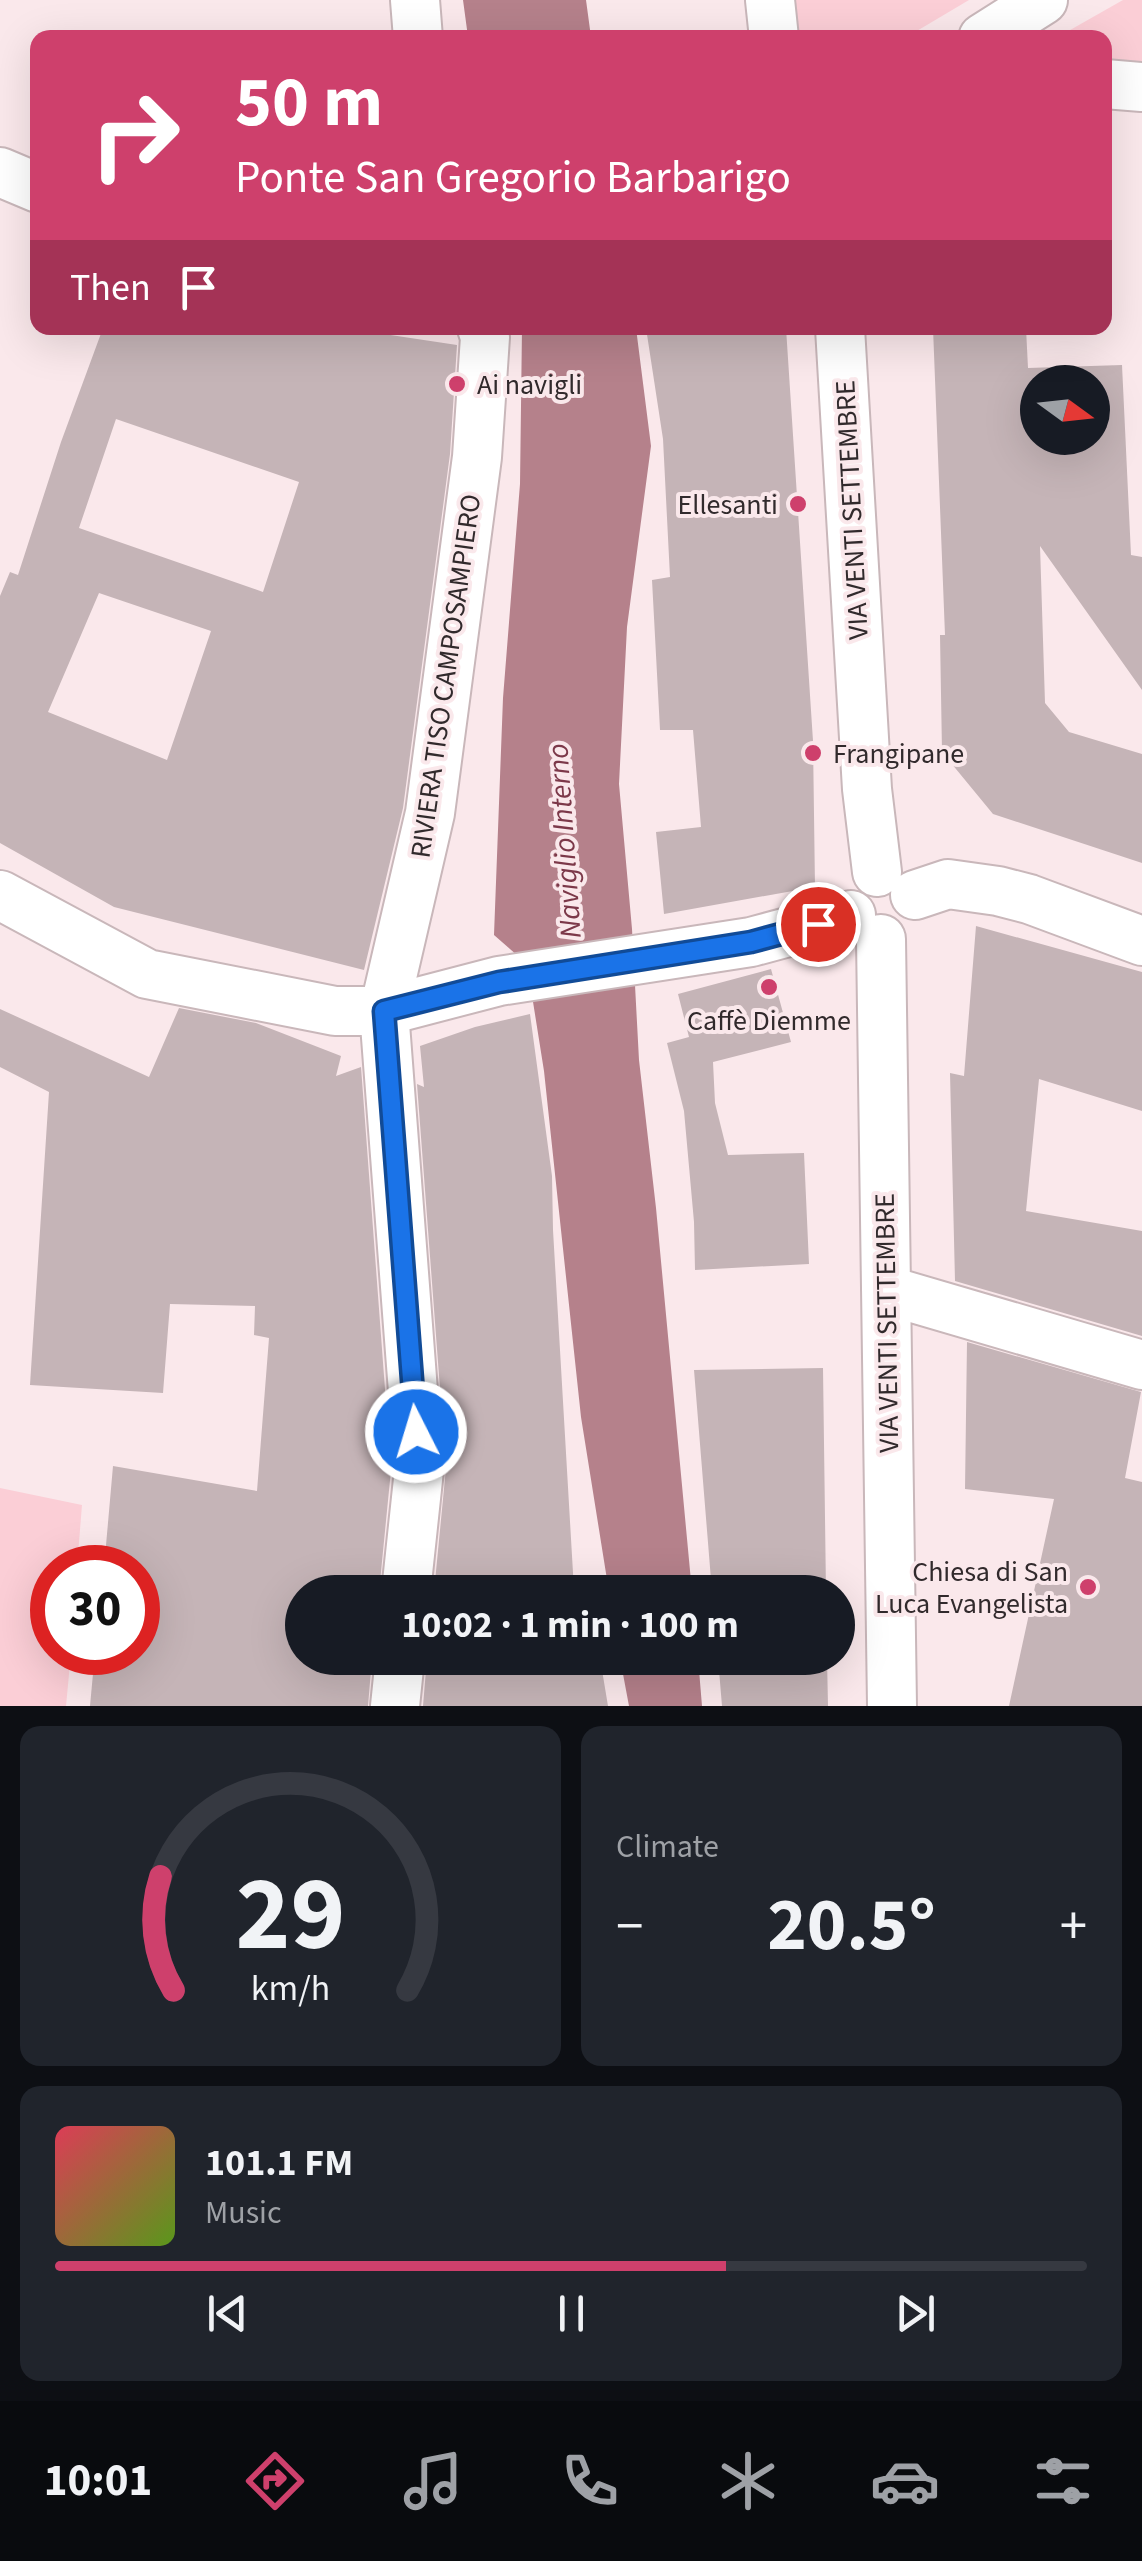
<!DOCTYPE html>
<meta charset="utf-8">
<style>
:root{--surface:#171b24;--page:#20242c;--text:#f1f3f6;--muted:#9ea1a6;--line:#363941;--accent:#ce406c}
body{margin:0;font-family:"Source Sans 3",sans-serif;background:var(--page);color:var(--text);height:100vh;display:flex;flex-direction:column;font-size:38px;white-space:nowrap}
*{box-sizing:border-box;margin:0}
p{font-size:32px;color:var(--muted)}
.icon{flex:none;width:55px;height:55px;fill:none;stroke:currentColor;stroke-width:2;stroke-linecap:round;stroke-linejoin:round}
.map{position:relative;height:1706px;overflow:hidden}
.sheet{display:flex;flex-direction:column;gap:20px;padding:20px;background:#0d0f14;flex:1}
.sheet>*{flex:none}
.guide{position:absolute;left:30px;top:30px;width:1082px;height:305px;border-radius:20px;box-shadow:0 10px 40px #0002;background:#ce406c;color:#fff;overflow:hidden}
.needle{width:65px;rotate:105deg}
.controls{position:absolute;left:1020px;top:365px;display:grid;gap:20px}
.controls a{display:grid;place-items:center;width:90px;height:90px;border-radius:50%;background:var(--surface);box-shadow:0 10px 40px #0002;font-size:50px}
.speed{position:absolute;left:30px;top:1545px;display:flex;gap:20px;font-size:50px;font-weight:700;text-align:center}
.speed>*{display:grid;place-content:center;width:130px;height:130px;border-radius:50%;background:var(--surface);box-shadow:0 10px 40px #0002;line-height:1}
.speed .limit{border:15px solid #d22;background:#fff;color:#111}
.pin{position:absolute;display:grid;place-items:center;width:85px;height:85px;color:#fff;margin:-42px;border:5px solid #fff;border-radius:50%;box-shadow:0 2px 10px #0007}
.me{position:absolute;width:110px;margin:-55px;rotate:355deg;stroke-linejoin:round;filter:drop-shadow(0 0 8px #0008)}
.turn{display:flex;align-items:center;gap:35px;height:210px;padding:0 40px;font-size:45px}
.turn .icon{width:130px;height:130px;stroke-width:2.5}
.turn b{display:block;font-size:70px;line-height:85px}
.then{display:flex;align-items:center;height:95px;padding:0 40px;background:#0003;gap:20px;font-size:38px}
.big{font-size:75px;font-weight:700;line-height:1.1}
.sheet .widget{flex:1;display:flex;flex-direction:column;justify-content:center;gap:15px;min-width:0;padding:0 35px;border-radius:20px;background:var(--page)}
.sheet .dial{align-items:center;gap:0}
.dial svg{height:260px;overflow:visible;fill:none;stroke:var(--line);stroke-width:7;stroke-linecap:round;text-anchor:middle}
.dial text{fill:var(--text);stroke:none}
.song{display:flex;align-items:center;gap:30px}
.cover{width:120px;height:120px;border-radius:15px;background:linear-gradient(135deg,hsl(350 70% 55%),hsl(90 70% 35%))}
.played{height:10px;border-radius:5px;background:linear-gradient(90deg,var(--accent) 65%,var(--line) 65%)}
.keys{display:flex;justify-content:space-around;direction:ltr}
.heat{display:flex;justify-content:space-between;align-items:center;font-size:55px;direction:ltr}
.sheet .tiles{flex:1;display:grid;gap:20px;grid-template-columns:1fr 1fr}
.widget:last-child{grid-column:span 2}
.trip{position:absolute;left:285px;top:1575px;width:570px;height:100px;border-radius:50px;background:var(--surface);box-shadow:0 10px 40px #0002;font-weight:700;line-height:100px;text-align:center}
.dock{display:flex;height:160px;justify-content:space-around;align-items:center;background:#090b0e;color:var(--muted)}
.dock .icon{width:70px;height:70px}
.dock .active{color:var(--accent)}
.dock b{font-size:45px;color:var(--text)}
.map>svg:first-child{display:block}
.green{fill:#fbced6}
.water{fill:#b5818b}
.building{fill:#c5b4b7;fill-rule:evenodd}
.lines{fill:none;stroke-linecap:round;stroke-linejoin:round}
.street-casing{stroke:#c9b7ba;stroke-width:52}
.street{stroke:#fff;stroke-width:48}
.route-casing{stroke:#114b97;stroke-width:25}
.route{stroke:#1a73e8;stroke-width:18}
.poi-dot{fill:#ce406c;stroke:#fae8eb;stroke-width:4}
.labels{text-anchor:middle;stroke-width:8;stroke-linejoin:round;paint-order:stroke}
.poi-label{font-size:28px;fill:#312a2c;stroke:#fae8eb;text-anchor:start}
.street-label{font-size:28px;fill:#312a2c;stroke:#fae8eb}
.water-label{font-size:30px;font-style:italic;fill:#7c3849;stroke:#fae8eb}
</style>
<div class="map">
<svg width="1142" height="1706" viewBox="0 0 1142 1706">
<rect width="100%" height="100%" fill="#fae8eb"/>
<path class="green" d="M 786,0 L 969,0 L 905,38 L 789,37 Z
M 1123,0 L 1142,0 L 1142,74 L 1105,70 L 1105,38 L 1056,38 Z
M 0,1488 L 82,1505 L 77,1567 L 52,1568 L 52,1652 L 71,1653 L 66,1706 L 0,1706 Z"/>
<path class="water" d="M 463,0 L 586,0 L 591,37 L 468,37 Z
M 522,328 L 636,328 L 651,446 L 627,627 L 619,784 L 632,929 L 639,1060 L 656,1208 L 692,1592 L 609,1592 L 581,1417 L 544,1071 L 527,964 L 494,935 L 503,698 L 520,484 Z
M 620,1658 L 698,1658 L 702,1706 L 629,1706 Z"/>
<path class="building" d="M 103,328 L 344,328 L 457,345 L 450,454 L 403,808 L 364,970 L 114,907 L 0,843 L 0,596 L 10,572 L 18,575 L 61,442 ZM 116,419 L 299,482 L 263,592 L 79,528 ZM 99,593 L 211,631 L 167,760 L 48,712 Z
M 646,328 L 786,328 L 813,741 L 815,887 L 664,914 L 656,832 L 701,827 L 693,730 L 660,730 L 652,580 L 670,577 L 663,439 Z
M 933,328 L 1026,328 L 1028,368 L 1122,365 L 1131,555 L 1142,557 L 1142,690 L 1040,546 L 1045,703 L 1069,732 L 1142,754 L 1142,863 L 993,814 L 942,752 L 940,635 L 945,635 ZM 1038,382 L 1092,382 L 1092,438 L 1038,438 Z
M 976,926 L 1142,972 L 1142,1111 L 1039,1079 L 1026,1211 L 1142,1231 L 1142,1336 L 955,1281 L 950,1073 L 964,1076 Z
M 771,969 L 791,1042 L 713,1062 L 715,1103 L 728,1155 L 804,1153 L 809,1264 L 695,1270 L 694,1222 L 684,1111 L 667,1043 L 689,1037 L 678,994 Z
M 179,1008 L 256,1023 L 341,1056 L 336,1076 L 361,1067 L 391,1470 L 379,1592 L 302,1592 L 302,1658 L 372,1658 L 368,1706 L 90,1706 L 95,1652 L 138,1652 L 138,1568 L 104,1568 L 113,1466 L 257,1491 L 269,1338 L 254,1335 L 255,1306 L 170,1304 L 163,1393 L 30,1385 L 49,1092 L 0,1067 L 0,1009 L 149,1077 Z
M 530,1014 L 552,1176 L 553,1230 L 574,1590 L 590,1592 L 434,1592 L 446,1468 L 417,1084 L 424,1087 L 420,1046 L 475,1027 Z
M 967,1342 L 1141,1392 L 1125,1478 L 1142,1482 L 1142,1706 L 1009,1706 L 1054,1499 L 965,1489 Z
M 823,1368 L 826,1592 L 712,1592 L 694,1370 Z
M 427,1658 L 600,1658 L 608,1706 L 423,1706 Z
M 718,1658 L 827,1658 L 828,1706 L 722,1706 Z"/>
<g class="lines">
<defs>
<path id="street" d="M 415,0 L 418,38
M 770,0 L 774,38
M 983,38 L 1043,0
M 1105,84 L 1142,87
M 0,172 L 38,188
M 840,328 L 867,789 L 877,872
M 0,895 L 147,974 L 335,1011 L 384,1011 L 499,981 L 751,942 L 851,915
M 915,895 L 948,884 L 998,891 L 1029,899 L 1142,941
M 881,939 L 892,1706
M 886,1290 L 1142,1365
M 406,1592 L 419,1470 L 384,1011 L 430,813 L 477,457 L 485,337 L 482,328
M 395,1706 L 400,1658"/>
</defs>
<use href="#street" class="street-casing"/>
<use href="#street" class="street"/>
</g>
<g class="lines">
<defs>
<path id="route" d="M 416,1432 L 384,1011 L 499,982 L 751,942 L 818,924"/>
</defs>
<use href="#route" class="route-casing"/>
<use href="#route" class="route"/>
</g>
<g class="poi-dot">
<circle cx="457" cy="384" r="10"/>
<circle cx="798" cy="504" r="10"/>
<circle cx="813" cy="753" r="10"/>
<circle cx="769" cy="987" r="10"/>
<circle cx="1088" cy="1587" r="10"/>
</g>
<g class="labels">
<g class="poi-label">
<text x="477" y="394">Ai navigli</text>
<text x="778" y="514" text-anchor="end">Ellesanti</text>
<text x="833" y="763">Frangipane</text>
<text x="769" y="1030" text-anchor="middle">Caffè Diemme</text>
<text x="1068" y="1581" text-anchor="end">Chiesa di San<tspan x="1068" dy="32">Luca Evangelista</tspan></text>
</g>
<g class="street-label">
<text transform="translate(851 510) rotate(-93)" y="10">VIA VENTI SETTEMBRE</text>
<text transform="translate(445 676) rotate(-82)" y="10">RIVIERA TISO CAMPOSAMPIERO</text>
<text transform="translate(886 1323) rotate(-91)" y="10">VIA VENTI SETTEMBRE</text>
</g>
<g class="water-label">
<text transform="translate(564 841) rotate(-94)" y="10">Naviglio Interno</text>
</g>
</g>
</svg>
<div class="controls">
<a><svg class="needle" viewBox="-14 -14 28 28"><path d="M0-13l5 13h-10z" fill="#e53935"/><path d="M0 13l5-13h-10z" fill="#9ea1a6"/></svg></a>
</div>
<div class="speed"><div class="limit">30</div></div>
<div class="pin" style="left:818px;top:924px;background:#d93025"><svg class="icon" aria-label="arrive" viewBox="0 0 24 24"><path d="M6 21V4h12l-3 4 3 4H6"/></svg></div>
<svg class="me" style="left:416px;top:1432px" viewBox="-20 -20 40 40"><circle r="17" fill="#1a73e8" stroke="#fff" stroke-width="3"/><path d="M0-11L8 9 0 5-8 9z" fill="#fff"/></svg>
<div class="trip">10:02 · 1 min · 100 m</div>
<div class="guide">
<div class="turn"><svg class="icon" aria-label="right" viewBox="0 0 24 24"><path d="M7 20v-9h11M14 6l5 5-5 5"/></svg><div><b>50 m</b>Ponte San Gregorio Barbarigo</div></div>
<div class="then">Then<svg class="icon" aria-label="arrive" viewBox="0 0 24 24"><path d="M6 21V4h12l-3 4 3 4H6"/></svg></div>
</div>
</div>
<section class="sheet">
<div class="tiles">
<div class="widget dial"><svg viewBox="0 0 100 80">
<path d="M14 69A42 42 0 1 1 86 69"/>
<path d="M14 69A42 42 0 0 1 10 34" stroke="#ce406c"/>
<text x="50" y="56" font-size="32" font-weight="700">29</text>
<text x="50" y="72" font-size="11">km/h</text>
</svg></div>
<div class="widget"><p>Climate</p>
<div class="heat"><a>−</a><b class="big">20.5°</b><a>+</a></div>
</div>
<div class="widget">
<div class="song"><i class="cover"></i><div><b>101.1 FM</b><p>Music</p></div></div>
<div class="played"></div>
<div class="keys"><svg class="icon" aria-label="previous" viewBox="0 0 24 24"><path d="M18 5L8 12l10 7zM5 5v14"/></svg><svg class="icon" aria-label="pause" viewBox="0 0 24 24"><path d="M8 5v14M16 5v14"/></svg><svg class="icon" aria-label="next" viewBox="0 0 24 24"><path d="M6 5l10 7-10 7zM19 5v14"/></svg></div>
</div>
</div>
</section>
<nav class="dock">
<b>10:01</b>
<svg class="icon active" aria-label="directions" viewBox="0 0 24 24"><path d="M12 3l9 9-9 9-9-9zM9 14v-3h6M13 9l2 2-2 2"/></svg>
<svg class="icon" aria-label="music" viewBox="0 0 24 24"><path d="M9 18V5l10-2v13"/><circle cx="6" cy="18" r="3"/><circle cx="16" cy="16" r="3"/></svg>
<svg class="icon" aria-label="phone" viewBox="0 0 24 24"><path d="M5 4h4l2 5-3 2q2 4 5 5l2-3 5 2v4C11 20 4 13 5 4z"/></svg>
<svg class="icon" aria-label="climate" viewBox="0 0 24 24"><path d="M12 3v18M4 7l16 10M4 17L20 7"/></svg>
<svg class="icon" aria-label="car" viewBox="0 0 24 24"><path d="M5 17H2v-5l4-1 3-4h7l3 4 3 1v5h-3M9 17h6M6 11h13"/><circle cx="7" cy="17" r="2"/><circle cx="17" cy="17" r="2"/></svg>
<svg class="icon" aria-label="filters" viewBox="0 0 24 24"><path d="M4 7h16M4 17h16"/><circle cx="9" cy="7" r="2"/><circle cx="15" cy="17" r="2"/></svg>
</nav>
